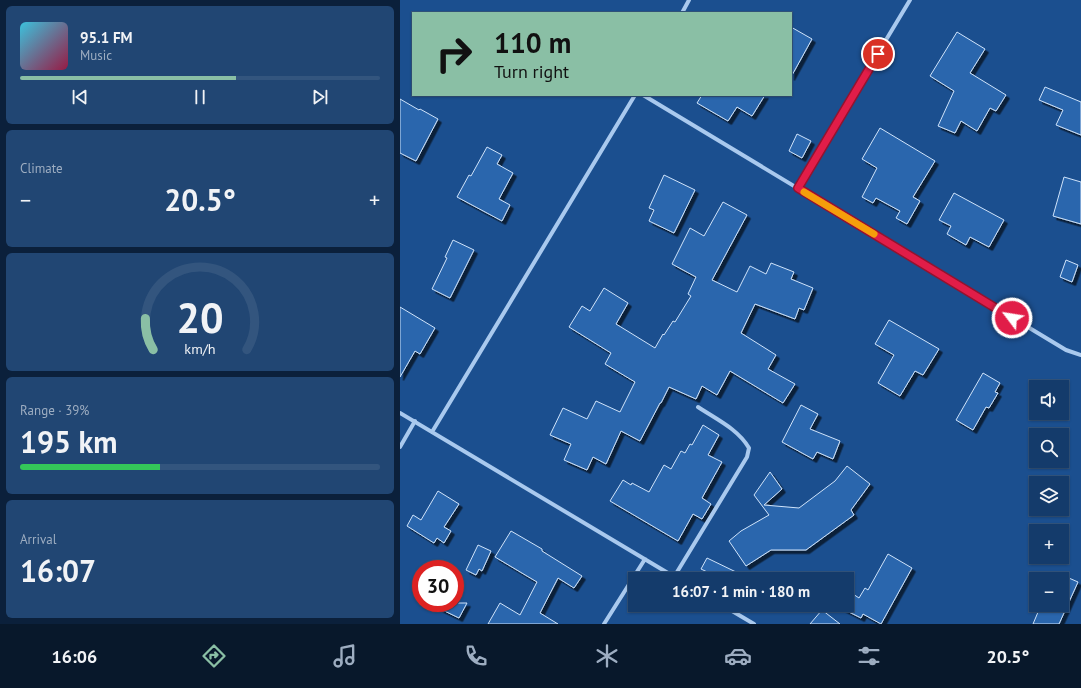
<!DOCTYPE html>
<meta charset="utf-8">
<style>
:root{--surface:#143b6b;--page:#214673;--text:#f1f3f6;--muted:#9dadc1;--line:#33557e;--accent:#8abfa5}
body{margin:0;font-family:"PT Sans",sans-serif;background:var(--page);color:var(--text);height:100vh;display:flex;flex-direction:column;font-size:15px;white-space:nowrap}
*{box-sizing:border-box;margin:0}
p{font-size:13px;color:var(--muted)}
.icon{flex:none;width:22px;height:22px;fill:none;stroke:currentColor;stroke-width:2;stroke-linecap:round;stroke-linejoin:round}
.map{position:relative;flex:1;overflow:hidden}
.details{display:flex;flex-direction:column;gap:6px;padding:6px;background:#0b203b;width:400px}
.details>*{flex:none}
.banner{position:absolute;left:12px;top:12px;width:380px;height:84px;border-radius:0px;box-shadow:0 1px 3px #0004,0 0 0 1px var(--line);background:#8abfa5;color:#111;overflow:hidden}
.tools{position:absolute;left:629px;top:380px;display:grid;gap:8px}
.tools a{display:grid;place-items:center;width:40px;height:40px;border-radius:0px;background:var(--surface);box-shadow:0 1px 3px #0004,0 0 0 1px var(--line);font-size:20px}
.speed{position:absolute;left:12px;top:560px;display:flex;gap:8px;font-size:20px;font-weight:700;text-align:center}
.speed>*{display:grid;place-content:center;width:52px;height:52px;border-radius:50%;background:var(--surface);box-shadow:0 1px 3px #0004,0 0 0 1px var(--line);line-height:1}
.speed .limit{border:6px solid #d22;background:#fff;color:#111}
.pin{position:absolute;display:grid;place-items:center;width:34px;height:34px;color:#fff;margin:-17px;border:2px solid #fff;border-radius:50%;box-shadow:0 1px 4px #0007}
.me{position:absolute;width:44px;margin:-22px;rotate:301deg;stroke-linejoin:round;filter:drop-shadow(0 0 3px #0008)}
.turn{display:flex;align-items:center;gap:14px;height:84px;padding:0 16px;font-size:18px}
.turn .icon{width:52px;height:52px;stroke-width:2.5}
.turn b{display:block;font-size:28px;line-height:34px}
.big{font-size:30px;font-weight:700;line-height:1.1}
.details .tile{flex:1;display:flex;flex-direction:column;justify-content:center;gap:6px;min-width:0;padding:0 14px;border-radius:6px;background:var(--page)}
.details .dial{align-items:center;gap:0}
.dial svg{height:104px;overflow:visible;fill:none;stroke:var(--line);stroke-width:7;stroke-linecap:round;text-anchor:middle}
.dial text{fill:var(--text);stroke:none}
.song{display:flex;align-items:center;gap:12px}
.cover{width:48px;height:48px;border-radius:6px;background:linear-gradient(135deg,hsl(190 70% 55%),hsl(340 70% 35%))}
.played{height:4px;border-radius:2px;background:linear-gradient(90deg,var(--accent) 60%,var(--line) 60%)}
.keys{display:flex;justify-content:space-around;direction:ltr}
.heat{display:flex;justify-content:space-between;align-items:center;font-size:22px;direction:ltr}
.charge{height:6px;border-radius:3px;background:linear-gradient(90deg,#34c759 39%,var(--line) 0)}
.trip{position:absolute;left:228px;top:572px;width:226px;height:40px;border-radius:0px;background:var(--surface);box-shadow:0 1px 3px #0004,0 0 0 1px var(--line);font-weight:700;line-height:40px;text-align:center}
.tab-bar{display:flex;height:64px;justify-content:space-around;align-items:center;background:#08182b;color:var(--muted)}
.tab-bar .icon{width:28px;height:28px}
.tab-bar .active{color:var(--accent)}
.tab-bar b{font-size:18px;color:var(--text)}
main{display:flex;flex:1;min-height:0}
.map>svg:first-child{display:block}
.building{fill:#2a66ad;stroke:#cfe3fa;filter:url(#shadow)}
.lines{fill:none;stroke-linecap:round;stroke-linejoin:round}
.street{stroke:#a9c9ee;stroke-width:4}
.route-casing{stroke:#92132f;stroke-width:10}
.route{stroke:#e11d48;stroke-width:7}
.slow{stroke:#f59e0b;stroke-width:7}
</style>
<main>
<section class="details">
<div class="tile">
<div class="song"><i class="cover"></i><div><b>95.1 FM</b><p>Music</p></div></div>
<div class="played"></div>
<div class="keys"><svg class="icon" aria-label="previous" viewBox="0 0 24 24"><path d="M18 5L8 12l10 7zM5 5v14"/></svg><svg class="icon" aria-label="pause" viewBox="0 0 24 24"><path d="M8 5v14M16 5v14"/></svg><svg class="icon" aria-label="next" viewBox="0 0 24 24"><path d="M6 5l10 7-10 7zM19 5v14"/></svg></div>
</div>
<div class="tile"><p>Climate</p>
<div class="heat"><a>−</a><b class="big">20.5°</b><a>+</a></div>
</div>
<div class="tile dial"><svg viewBox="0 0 100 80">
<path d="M14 69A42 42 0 1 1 86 69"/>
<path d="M14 69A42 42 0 0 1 8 45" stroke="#8abfa5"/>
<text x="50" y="56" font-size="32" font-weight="700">20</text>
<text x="50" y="72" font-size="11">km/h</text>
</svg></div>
<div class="tile"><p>Range · 39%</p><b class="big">195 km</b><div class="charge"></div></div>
<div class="tile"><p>Arrival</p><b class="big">16:07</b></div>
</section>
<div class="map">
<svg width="681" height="624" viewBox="0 0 681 624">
<defs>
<filter id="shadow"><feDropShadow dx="3.5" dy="3.5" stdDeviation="0" flood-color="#0009"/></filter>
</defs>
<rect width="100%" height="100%" fill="#1b4f8f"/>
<path class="building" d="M 391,27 L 412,39 L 391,77 Z
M 557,32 L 585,49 L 570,73 L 606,95 L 596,111 L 590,108 L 577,131 L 561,121 L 555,133 L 538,126 L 554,91 L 530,76 Z
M 645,87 L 681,102 L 681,135 L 656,125 L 663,110 L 639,100 Z
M 302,95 L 365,95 L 352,116 L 337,107 L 328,121 L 297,103 Z
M 0,99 L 19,110 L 20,109 L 38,119 L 16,161 L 0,153 Z
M 480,128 L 535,161 L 513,197 L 520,201 L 507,224 L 496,218 L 500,211 L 476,198 L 473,203 L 462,197 L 477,168 L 462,159 Z
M 397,134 L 411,141 L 402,158 L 389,151 Z
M 87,147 L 102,155 L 97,164 L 113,173 L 99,199 L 110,205 L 102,221 L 57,197 L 69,175 L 71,176 Z
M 264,175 L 295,190 L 274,233 L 249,221 L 254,210 L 249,208 Z
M 664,177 L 681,182 L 681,224 L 653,216 Z
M 554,193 L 604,220 L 589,247 L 570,237 L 566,245 L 547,234 L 551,226 L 539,220 Z
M 323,202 L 347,215 L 312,280 L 337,292 L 350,266 L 366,274 L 371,263 L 394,272 L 391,279 L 413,288 L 404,310 L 399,308 L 395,319 L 355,304 L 341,333 L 376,355 L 368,369 L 395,384 L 383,403 L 330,371 L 317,395 L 302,386 L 296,399 L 269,387 L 261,403 L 260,403 L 240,441 L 221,431 L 206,464 L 193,457 L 187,470 L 164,460 L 171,444 L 150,435 L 163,408 L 187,419 L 196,401 L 220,412 L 235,382 L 205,364 L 211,353 L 169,327 L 182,306 L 190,311 L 204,288 L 228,303 L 216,324 L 255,348 L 263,334 L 264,335 L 273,321 L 275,322 L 291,296 L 288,294 L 296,277 L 272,264 L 290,228 L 304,236 Z
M 53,240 L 74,250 L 50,298 L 32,289 L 47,258 L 45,257 Z
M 666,260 L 678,265 L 672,282 L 660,277 Z
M 0,307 L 35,328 L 20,354 L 15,351 L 0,377 Z
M 489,320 L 539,349 L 523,375 L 515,371 L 500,396 L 478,383 L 494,355 L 475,344 Z
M 583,373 L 600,383 L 595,392 L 598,393 L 589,408 L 586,407 L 573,430 L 556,420 Z
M 401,405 L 418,414 L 410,429 L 440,441 L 433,459 L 417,452 L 413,459 L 382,442 Z
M 303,425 L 319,435 L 308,455 L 322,462 L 302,498 L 311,504 L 302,519 L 293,514 L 278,541 L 210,501 L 223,480 L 231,485 L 232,483 L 249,492 L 264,465 L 271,469 L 281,451 L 285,453 L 290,444 L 292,445 Z
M 447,466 L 470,484 L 451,510 L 454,515 L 406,550 L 371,550 L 346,566 L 329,541 L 341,531 L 369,515 L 354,495 L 370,472 L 382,489 L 364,505 L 399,508 L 435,481 Z
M 38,491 L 59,504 L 44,527 L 51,531 L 44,543 L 37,538 L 34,543 L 7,526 L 13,515 L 21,520 Z
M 111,531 L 142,549 L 142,551 L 182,576 L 174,588 L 158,578 L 140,613 L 158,624 L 88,624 L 100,603 L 120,615 L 137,582 L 95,557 Z
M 78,545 L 91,551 L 82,571 L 79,569 L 76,575 L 66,570 Z
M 488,554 L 512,568 L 481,624 L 463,614 L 461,618 L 441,608 L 443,605 L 447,605 L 447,597 L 450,592 L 459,598 L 465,588 L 468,590 Z
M 307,558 L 336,572 L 325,579 L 322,579 L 301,569 Z
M 662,575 L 678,582 L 659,624 L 633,624 L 641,605 L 662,605 Z
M 28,603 L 67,603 L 59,618 Z
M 422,610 L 440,624 L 410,624 Z"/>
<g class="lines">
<path class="street" d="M 282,13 L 289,0
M 243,95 L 666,350 L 681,355
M 397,188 L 510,0
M 0,413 L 278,579
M 32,432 L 235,95
M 0,447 L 15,421
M 274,577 L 347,457 L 349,448 C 338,429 316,419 298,407
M 322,605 L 354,624
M 204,624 L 245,559"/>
</g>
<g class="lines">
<defs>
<path id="route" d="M 478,54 L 398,188 L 612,318"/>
</defs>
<use href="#route" class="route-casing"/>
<use href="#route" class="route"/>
<path class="slow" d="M 404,192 L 474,234"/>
</g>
</svg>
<div class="tools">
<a><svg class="icon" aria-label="sound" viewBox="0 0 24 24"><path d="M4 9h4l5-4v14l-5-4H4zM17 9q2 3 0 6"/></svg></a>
<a><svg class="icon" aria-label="search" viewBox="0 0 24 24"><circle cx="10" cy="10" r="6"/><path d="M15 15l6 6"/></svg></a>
<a><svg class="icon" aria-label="layers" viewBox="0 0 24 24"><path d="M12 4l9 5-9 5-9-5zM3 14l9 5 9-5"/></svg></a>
<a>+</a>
<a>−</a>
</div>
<div class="speed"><div class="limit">30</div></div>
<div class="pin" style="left:478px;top:54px;background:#d93025"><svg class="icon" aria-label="arrive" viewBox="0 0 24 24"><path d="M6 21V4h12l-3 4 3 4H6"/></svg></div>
<svg class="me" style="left:612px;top:318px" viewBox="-20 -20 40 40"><circle r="17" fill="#e11d48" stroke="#fff" stroke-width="3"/><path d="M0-11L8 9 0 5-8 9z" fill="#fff"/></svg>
<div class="trip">16:07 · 1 min · 180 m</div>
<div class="banner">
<div class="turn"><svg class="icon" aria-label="right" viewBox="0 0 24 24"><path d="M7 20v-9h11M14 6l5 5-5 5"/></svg><div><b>110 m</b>Turn right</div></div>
</div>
</div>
</main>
<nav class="tab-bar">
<b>16:06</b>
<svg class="icon active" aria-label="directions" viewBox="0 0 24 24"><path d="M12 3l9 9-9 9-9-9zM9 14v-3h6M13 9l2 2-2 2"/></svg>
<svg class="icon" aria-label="music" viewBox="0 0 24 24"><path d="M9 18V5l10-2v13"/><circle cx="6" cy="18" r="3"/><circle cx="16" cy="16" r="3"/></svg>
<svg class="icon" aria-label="phone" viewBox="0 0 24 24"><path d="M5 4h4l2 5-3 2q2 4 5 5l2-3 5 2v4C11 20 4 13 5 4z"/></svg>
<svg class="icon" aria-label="climate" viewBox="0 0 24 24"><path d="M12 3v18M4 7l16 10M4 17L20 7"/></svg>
<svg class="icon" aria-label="car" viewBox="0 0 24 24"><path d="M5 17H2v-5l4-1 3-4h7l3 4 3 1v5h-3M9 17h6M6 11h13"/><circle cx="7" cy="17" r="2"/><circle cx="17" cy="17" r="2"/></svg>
<svg class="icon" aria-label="filters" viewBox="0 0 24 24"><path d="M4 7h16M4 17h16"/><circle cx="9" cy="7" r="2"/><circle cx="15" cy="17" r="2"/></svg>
<b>20.5°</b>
</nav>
